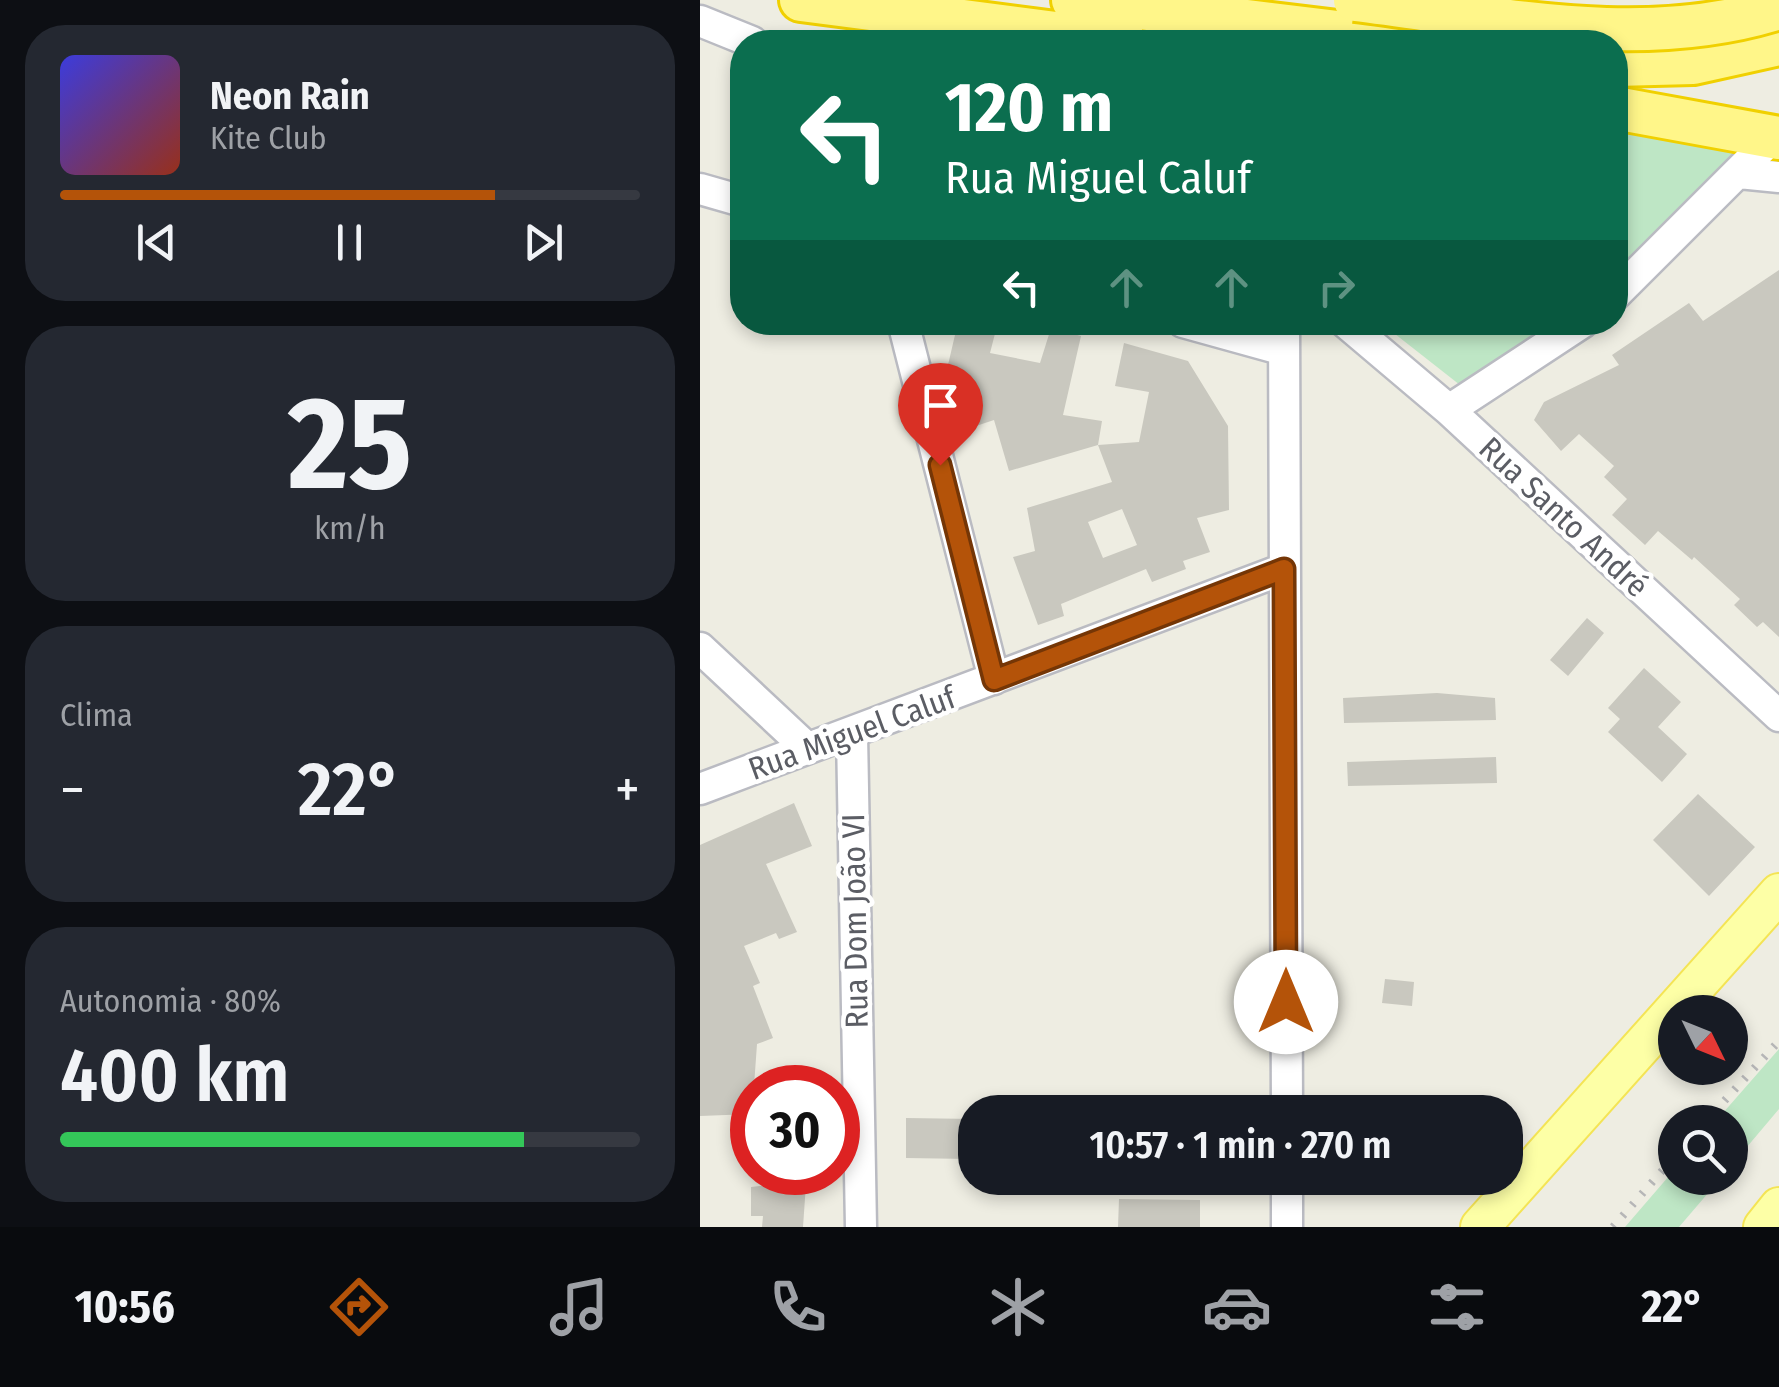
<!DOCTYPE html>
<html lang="pt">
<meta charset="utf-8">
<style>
:root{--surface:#171b24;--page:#242831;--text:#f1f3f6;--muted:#9ea1a6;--line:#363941;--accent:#b45309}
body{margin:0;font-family:"Fira Sans Condensed",sans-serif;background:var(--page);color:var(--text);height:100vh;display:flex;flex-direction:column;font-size:38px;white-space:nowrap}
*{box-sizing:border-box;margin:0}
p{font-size:32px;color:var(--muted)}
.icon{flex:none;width:55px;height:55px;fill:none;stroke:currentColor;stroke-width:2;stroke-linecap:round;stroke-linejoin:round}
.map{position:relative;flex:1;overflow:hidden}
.sheet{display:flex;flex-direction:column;gap:25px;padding:25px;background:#0d0f14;width:700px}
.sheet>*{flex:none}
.guide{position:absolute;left:30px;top:30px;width:898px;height:305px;border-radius:40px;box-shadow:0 5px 15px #0003;background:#0b6e4f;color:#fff;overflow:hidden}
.needle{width:65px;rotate:133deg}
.buttons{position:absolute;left:958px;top:995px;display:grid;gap:20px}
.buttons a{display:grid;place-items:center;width:90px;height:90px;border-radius:50%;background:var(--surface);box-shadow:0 5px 15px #0003;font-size:50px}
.speed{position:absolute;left:30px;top:1065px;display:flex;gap:20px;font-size:50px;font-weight:700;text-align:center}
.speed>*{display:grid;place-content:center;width:130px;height:130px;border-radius:50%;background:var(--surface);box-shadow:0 5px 15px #0003;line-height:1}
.speed .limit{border:15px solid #d22;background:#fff;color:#111}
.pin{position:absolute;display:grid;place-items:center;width:85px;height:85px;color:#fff;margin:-102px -42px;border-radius:50% 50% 50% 0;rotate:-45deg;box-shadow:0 0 10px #0007}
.pin .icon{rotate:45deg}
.me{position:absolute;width:110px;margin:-55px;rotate:0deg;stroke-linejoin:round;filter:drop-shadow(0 0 8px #0008)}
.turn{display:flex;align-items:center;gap:35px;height:210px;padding:0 50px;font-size:45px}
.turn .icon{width:130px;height:130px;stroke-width:2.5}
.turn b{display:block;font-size:70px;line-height:85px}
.lanes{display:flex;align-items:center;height:95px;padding:0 50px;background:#0003;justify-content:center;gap:50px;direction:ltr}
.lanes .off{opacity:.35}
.big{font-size:75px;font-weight:600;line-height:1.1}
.sheet .tile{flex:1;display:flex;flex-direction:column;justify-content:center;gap:15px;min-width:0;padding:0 35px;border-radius:40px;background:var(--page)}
.sheet .dial{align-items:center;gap:0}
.dial b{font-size:130px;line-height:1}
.song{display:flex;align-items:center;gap:30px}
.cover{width:120px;height:120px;border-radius:15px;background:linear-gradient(135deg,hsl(240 70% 55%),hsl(10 70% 35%))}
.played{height:10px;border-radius:5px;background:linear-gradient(90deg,var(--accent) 75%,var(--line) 75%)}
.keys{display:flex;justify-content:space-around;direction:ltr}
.heat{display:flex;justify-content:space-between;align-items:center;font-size:55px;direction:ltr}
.charge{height:15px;border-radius:8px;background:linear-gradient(90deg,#34c759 80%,var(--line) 0)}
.trip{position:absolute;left:258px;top:1095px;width:565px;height:100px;border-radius:40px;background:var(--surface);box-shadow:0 5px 15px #0003;font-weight:600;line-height:100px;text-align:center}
.dock{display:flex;height:160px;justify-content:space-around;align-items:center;background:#090b0e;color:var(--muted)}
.dock .icon{width:70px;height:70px}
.dock .on{color:var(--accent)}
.dock b{font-size:45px;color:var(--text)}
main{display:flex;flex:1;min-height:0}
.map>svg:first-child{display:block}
.green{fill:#bee6c5}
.building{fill:#c9c8bf;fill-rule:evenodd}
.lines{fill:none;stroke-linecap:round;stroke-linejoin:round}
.minor-casing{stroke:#babbc2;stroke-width:35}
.major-casing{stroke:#f4e455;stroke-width:42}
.highway-casing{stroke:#f0d000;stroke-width:48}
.minor{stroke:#fff;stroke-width:30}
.major{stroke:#fdffa6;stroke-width:38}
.highway{stroke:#fff689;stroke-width:42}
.rail{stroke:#b6b6b7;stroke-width:8;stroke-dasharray:2.5 12;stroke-linecap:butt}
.highway-bridge-casing{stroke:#f0d000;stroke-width:48;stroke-linecap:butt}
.highway-bridge{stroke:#fff689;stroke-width:42}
.route-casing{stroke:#753606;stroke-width:25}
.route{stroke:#b45309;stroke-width:18}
.labels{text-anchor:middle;stroke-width:9;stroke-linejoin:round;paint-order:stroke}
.street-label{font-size:32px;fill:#5b5d64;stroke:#fff}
</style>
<main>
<section class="sheet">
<div class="tile">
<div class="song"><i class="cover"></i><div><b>Neon Rain</b><p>Kite Club</p></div></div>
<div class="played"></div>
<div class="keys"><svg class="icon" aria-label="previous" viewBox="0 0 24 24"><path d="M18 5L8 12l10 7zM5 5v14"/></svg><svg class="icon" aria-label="pause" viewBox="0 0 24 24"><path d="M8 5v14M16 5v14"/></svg><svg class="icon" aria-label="next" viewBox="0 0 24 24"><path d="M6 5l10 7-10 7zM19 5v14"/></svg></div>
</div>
<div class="tile dial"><b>25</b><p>km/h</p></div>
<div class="tile"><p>Clima</p>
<div class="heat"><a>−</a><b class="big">22°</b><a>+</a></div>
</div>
<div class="tile"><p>Autonomia · 80%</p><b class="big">400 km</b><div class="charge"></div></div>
</section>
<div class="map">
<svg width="1079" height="1227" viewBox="0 0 1079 1227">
<rect width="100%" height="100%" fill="#eeede2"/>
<path class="green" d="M 915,120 L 1044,149 L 915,278 Z
M 681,323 L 863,323 L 760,385 Z
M 1079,1049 L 1079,1109 L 1030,1167 L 1030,1122 L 1015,1122 Z
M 975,1169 L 975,1178 L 1021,1178 L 979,1227 L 925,1227 Z"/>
<path class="building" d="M 1079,270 L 1079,637 L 1063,622 L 1057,627 L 1034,605 L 1040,599 L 994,557 L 992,560 L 958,531 L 945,545 L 912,515 L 927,499 L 904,477 L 914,466 L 879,434 L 861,451 L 834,420 L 844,402 L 919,365 L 912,355 L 989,303 L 1003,321 Z
M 258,322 L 298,322 L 290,353 L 340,363 L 351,328 L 381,336 L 363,415 L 402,421 L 398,445 L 309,471 L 294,420 L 276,426 L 269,396 L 256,398 L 248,365 Z
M 424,343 L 488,361 L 528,426 L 529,510 L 497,518 L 510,552 L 483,561 L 486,569 L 452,582 L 446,569 L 361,604 L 364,616 L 338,625 L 313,557 L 335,551 L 327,508 L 412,482 L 398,445 L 439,442 L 449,392 L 415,386 ZM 422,509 L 437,545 L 403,558 L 388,522 Z
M 887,618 L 904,633 L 868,676 L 850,660 Z
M 944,668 L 981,702 L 958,727 L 987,754 L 962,782 L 908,732 L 920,719 L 908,708 Z
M 737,693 L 795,698 L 796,720 L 644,723 L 643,698 Z
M 796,757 L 797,783 L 648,786 L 647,762 Z
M 998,794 L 1055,847 L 1009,896 L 953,840 Z
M 94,803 L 112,846 L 66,864 L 97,932 L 79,939 L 76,933 L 44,946 L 60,983 L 53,986 L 73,1038 L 57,1044 L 52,1114 L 0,1116 L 0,845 Z
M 685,979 L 714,982 L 712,1006 L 682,1003 Z
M 206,1118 L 275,1119 L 275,1149 L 269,1149 L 269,1159 L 206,1158 Z
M 76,1184 L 106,1184 L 103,1227 L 62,1227 L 63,1216 L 51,1216 L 51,1187 Z
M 419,1199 L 500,1200 L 500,1227 L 418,1227 Z"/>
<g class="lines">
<defs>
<path id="minor" d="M 0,21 L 52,42
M 183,42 L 210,14
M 1039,173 L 1079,177
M 0,189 L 42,201
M 915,295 L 1074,136
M 203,322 L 294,679
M 483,322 L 584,350
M 584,322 L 587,1112
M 645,322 L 749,410 L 1079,716
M 749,410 L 883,322
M 0,648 L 107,748
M 152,734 L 161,1227
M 0,789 L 584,569
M 587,1178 L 587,1227"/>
<path id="major" d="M 780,1227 L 1079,893
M 1063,1227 L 1079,1207"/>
<path id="highway" d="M 101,0 L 425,42
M 373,0 L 720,42
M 915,65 L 993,63 L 1079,44
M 915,108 L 1079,138"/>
</defs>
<use href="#minor" class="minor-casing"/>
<use href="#major" class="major-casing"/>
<use href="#highway" class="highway-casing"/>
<use href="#minor" class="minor"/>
<use href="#major" class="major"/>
<use href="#highway" class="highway"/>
<path class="rail" d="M 1005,1122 L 1079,1041
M 913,1227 L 975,1156"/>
<defs>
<path id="highway-bridge" d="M 655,0 C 795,17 941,52 1079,8"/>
</defs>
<use href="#highway-bridge" class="highway-bridge-casing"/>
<use href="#highway-bridge" class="highway-bridge"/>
</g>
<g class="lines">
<defs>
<path id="route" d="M 240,465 L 294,680 L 584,569 L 586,1002"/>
</defs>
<use href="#route" class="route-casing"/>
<use href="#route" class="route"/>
</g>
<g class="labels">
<g class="street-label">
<text transform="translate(864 517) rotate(43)" y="11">Rua Santo André</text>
<text transform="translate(152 733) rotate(-20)" y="11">Rua Miguel Caluf</text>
<text transform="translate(155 921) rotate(-91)" y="11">Rua Dom João VI</text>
</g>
</g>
</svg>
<div class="buttons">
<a><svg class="needle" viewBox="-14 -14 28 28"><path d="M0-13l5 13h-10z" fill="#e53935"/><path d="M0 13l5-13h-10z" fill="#9ea1a6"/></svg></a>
<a><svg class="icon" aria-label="search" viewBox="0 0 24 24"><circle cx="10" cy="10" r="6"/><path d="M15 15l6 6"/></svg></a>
</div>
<div class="speed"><div class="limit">30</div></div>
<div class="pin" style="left:240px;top:465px;background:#d93025"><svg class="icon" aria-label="arrive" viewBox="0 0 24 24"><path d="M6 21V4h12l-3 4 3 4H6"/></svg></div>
<svg class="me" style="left:586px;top:1002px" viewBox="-20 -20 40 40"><circle r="19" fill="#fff"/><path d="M0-13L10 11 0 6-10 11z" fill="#b45309"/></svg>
<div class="trip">10:57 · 1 min · 270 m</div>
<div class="guide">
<div class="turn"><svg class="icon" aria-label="left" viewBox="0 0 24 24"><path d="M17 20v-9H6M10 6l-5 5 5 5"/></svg><div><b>120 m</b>Rua Miguel Caluf</div></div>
<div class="lanes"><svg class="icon" aria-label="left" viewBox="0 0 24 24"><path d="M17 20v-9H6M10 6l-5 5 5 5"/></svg><svg class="icon off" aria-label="ahead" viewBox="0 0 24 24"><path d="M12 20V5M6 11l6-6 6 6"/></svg><svg class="icon off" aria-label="ahead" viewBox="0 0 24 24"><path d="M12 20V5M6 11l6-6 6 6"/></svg><svg class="icon off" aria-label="right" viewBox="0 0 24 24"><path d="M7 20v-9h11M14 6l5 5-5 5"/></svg></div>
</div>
</div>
</main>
<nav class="dock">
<b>10:56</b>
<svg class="icon on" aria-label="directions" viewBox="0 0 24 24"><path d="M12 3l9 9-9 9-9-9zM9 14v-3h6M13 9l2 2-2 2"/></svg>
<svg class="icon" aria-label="music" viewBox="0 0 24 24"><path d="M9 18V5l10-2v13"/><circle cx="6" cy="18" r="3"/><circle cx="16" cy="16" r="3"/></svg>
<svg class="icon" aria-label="phone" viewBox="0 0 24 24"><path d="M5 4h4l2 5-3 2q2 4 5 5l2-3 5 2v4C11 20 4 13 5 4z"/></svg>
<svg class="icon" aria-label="climate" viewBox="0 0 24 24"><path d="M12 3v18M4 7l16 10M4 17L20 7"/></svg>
<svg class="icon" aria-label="car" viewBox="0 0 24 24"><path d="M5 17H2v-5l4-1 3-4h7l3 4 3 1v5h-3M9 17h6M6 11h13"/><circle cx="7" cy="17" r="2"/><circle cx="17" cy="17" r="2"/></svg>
<svg class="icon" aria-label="filters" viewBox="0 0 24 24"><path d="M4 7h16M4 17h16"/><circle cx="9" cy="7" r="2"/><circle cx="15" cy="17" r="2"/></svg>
<b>22°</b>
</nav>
